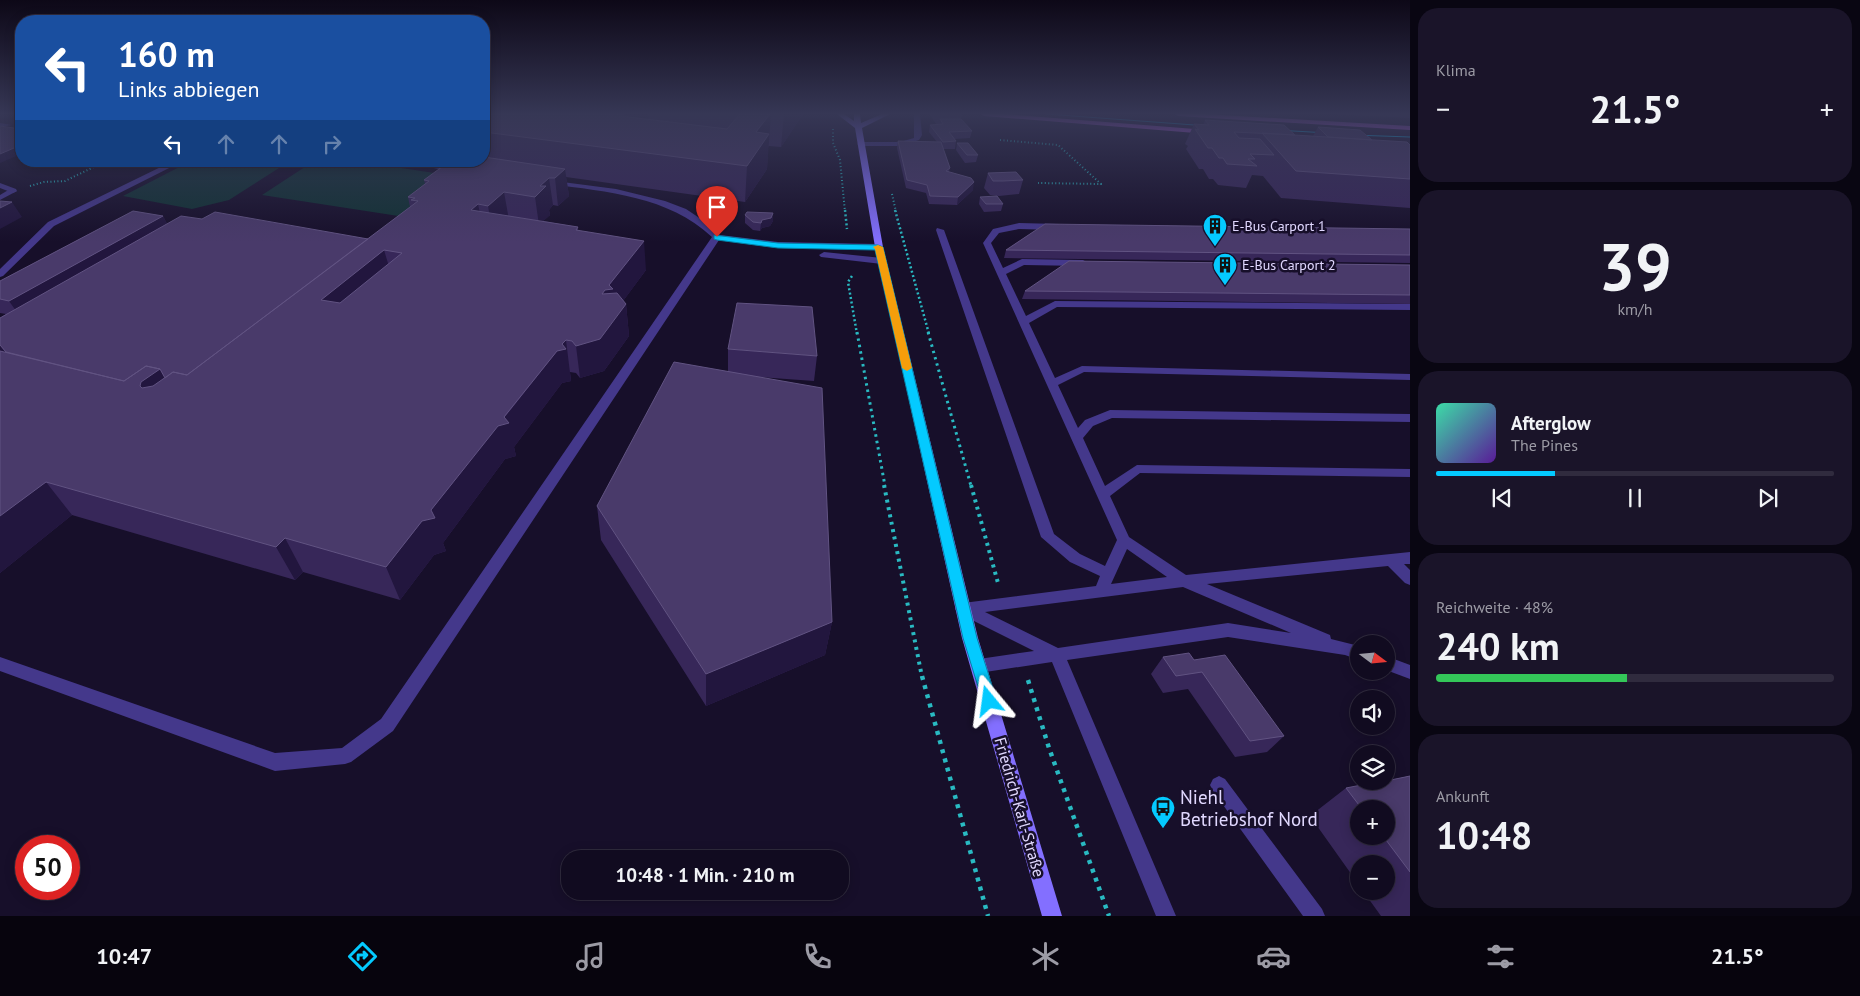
<!DOCTYPE html>
<html lang="de">
<meta charset="utf-8">
<style>
:root{--surface:#110b20;--page:#1a1429;--text:#f1f3f6;--muted:#9c9ba5;--line:#302b3e;--accent:#04caff}
body{margin:0;font-family:"PT Sans",sans-serif;background:var(--page);color:var(--text);height:100vh;display:flex;flex-direction:column;font-size:19px;white-space:nowrap}
*{box-sizing:border-box;margin:0}
p{font-size:16px;color:var(--muted)}
.icon{flex:none;width:28px;height:28px;fill:none;stroke:currentColor;stroke-width:2;stroke-linecap:round;stroke-linejoin:round}
.map{position:relative;flex:1;overflow:hidden}
.details{display:flex;flex-direction:column;gap:8px;padding:8px;background:#090612;width:450px}
.details>*{flex:none}
.hud{position:absolute;left:15px;top:15px;width:475px;height:152px;border-radius:20px;box-shadow:0 2px 12px #0003,0 0 0 1px var(--line);background:#1a4fa0;color:#fff;overflow:hidden}
.needle{width:32px;rotate:106deg}
.fabs{position:absolute;left:1350px;top:635px;display:grid;gap:10px}
.fabs a{display:grid;place-items:center;width:45px;height:45px;border-radius:50%;background:var(--surface);box-shadow:0 2px 12px #0003,0 0 0 1px var(--line);font-size:25px}
.speed{position:absolute;left:15px;top:835px;display:flex;gap:10px;font-size:25px;font-weight:700;text-align:center}
.speed>*{display:grid;place-content:center;width:65px;height:65px;border-radius:50%;background:var(--surface);box-shadow:0 2px 12px #0003,0 0 0 1px var(--line);line-height:1}
.speed .limit{border:8px solid #d22;background:#fff;color:#111}
.pin{position:absolute;display:grid;place-items:center;width:42px;height:42px;color:#fff;margin:-51px -21px;border-radius:50% 50% 50% 0;rotate:-45deg;box-shadow:0 0 5px #0007}
.pin .icon{rotate:45deg}
.me{position:absolute;width:55px;margin:-28px;rotate:344deg;stroke-linejoin:round;filter:drop-shadow(0 0 4px #0008)}
.turn{display:flex;align-items:center;gap:18px;height:105px;padding:0 20px;font-size:22px}
.turn .icon{width:65px;height:65px;stroke-width:2.5}
.turn b{display:block;font-size:35px;line-height:42px}
.lanes{display:flex;align-items:center;height:48px;padding:0 20px;background:#0003;justify-content:center;gap:25px;direction:ltr}
.lanes .off{opacity:.35}
.big{font-size:38px;font-weight:700;line-height:1.1}
.details .widget{flex:1;display:flex;flex-direction:column;justify-content:center;gap:8px;min-width:0;padding:0 18px;border-radius:20px;background:var(--page)}
.details .dial{align-items:center;gap:0}
.dial b{font-size:65px;line-height:1}
.song{display:flex;align-items:center;gap:15px}
.cover{width:60px;height:60px;border-radius:8px;background:linear-gradient(135deg,hsl(160 70% 55%),hsl(270 70% 35%))}
.played{height:5px;border-radius:2px;background:linear-gradient(90deg,var(--accent) 30%,var(--line) 30%)}
.keys{display:flex;justify-content:space-around;direction:ltr}
.heat{display:flex;justify-content:space-between;align-items:center;font-size:28px;direction:ltr}
.charge{height:8px;border-radius:4px;background:linear-gradient(90deg,#34c759 48%,var(--line) 0)}
.trip{position:absolute;left:561px;top:850px;width:288px;height:50px;border-radius:20px;background:var(--surface);box-shadow:0 2px 12px #0003,0 0 0 1px var(--line);font-weight:700;line-height:50px;text-align:center}
.tab-bar{display:flex;height:80px;justify-content:space-around;align-items:center;background:#07040d;color:var(--muted)}
.tab-bar .icon{width:35px;height:35px}
.tab-bar .on{color:var(--accent)}
.tab-bar b{font-size:22px;color:var(--text)}
main{display:flex;flex:1;min-height:0}
.map>svg:first-child{display:block}
.green{fill:#123234}
.lines{fill:none;stroke-linecap:round;stroke-linejoin:round}
.path-far4{stroke:#29bac2;stroke-width:2;stroke-dasharray:1 2.5;stroke-linecap:butt}
.path-far3{stroke:#29bac2;stroke-width:2.5;stroke-dasharray:2 2.5;stroke-linecap:butt}
.path-far2{stroke:#29bac2;stroke-width:3;stroke-dasharray:2.5 4;stroke-linecap:butt}
.path-far1{stroke:#29bac2;stroke-width:4;stroke-dasharray:3 4.5;stroke-linecap:butt}
.path{stroke:#29bac2;stroke-width:4.5;stroke-dasharray:4 5.5;stroke-linecap:butt}
.service{fill:#44388b;fill-rule:evenodd}
.minor{fill:#44388b;fill-rule:evenodd}
.secondary{fill:#836fff;fill-rule:evenodd}
.primary{fill:#d55fff;fill-rule:evenodd}
.tram{stroke:#04caff;stroke-width:1}
.wall{fill:#372759;fill-rule:evenodd}
.shaded-wall{fill:#22163e}
.building{fill:#493a6a;stroke:#615382;fill-rule:evenodd}
.route{fill:#04caff;stroke:#0383a6}
.slow{fill:#f59e0b}
.labels{text-anchor:middle;stroke-width:5;stroke-linejoin:round;paint-order:stroke}
.far-poi-label{font-size:14px;fill:#e1d8ff;stroke:#170f2a;text-anchor:start}
.street-label{font-size:16px;fill:#e1d8ff;stroke:#170f2a}
.near-poi-label{font-size:19px;fill:#e1d8ff;stroke:#170f2a;text-anchor:start}
</style>
<main>
<div class="map">
<svg width="1410" height="916" viewBox="0 0 1410 916">
<rect width="100%" height="100%" fill="#170f2a"/>
<path class="green" d="M 191,161 L 290,161 L 229,200 L 192,209 L 123,196 Z
M 314,161 L 355,161 L 461,177 L 405,217 L 262,195 Z"/>
<g class="lines">
<path class="path-far4" d="M 833,129 L 833,143 L 840,160 L 845,212
M 1000,140 L 1058,145 L 1101,184 L 1038,183
M 30,186 L 44,182 L 65,181 L 106,161
M 892,194 L 896,212"/>
<path class="path-far3" d="M 845,210 L 847,229
M 895,210 L 929,334
M 852,276 L 848,282 L 857,334"/>
<path class="path-far2" d="M 857,332 L 885,486
M 928,332 L 971,486"/>
<path class="path-far1" d="M 884,485 L 922,677
M 971,485 L 998,583"/>
<path class="path" d="M 922,676 L 988,916
M 1028,680 L 1049,748 L 1109,916"/>
<path class="service" d="M 914,114 L 920,114 L 922,135 L 919,140 L 900,146 L 861,146 L 857,144 L 861,142 L 900,142 L 914,138 Z
M 0,123 L 12,125 L 0,127 Z
M 173,161 L 183,161 L 54,226 L 3,276 L 0,277 L 0,269 L 48,222 Z
M 391,161 L 412,161 L 458,168 L 462,170 L 458,172 Z
M 547,180 L 616,189 L 665,201 L 686,209 L 704,221 L 720,235 L 778,242 L 879,244 L 883,247 L 879,250 L 778,248 L 719,240 L 393,731 L 351,762 L 345,764 L 275,771 L 0,671 L 0,657 L 275,753 L 342,748 L 381,719 L 712,237 C 668,196 608,192 550,184 L 547,184 Z
M 0,183 L 16,189 L 17,191 L 13,193 L 0,188 Z
M 1019,223 L 1058,224 L 1062,227 L 1058,230 L 1019,229 L 999,233 L 991,243 L 1003,268 L 1022,259 L 1083,260 L 1088,263 L 1083,266 L 1024,265 L 1006,274 L 1026,316 L 1055,301 L 1410,304 L 1410,310 L 1057,307 L 1029,323 L 1055,378 L 1082,366 L 1410,374 L 1410,380 L 1084,372 L 1058,385 L 1078,428 L 1085,420 L 1110,410 L 1410,414 L 1410,422 L 1112,418 L 1093,426 L 1083,438 L 1105,486 L 1137,465 L 1410,469 L 1410,477 L 1140,473 L 1110,496 L 1129,537 L 1186,575 L 1410,552 L 1410,564 L 1404,564 L 1410,570 L 1410,585 L 1405,583 L 1388,566 L 1207,584 L 1330,635 L 1331,639 L 1359,646 L 1359,660 L 1345,655 L 1228,637 L 1067,660 L 1176,916 L 1156,916 L 1052,662 L 979,673 L 973,671 L 971,666 L 973,661 L 979,659 L 1034,651 L 958,613 L 955,609 L 958,605 L 963,603 L 1096,586 L 1100,576 L 1070,562 L 1041,537 L 936,230 L 937,228 L 944,230 L 1054,534 L 1080,554 L 1105,566 L 1117,540 L 983,243 L 993,229 ZM 1127,549 L 1167,577 L 1111,584 ZM 1183,587 L 1291,633 L 1228,623 L 1058,648 L 985,612 Z
M 824,252 L 882,258 L 887,261 L 882,264 L 821,257 L 819,255 Z
M 1386,656 L 1410,665 L 1410,679 L 1386,670 Z
M 1219,776 L 1225,779 L 1322,909 L 1325,916 L 1303,916 L 1213,791 L 1210,785 L 1213,779 Z"/>
<path class="minor" d="M 10,189 L 17,191 L 0,200 L 0,195 Z"/>
<path class="secondary" d="M 837,114 L 844,114 L 854,121 L 854,114 L 860,114 L 861,123 L 882,114 L 890,114 L 862,128 L 883,247 L 978,638 L 1062,916 L 1042,916 L 962,638 L 875,247 L 855,128 Z"/>
<path class="primary" d="M 981,114 L 1004,114 L 1208,130 L 1211,132 L 1208,134 L 984,116 Z
M 1175,114 L 1204,114 L 1410,126 L 1410,130 L 1178,116 Z"/>
<path class="tram" d="M 1046,114 L 1208,126
M 1276,130 L 1328,133
M 1353,135 L 1410,137"/>
</g>
<path class="wall" d="M 484,114 L 803,114 L 781,147 L 769,146 L 768,147 L 767,169 L 745,202 L 566,177 L 569,196 L 558,206 L 553,205 L 549,210 L 550,215 L 543,221 L 578,227 L 578,230 L 646,270 L 623,301 L 626,304 L 629,336 L 604,371 L 580,378 L 576,373 L 570,372 L 571,381 L 562,383 L 514,447 L 516,456 L 505,459 L 443,543 L 446,551 L 434,555 L 400,600 L 303,572 L 295,580 L 72,515 L 0,573 L 0,318 L 6,314 L 0,313 L 0,281 L 163,216 L 167,224 L 202,219 L 368,239 L 410,207 L 408,197 L 425,184 L 424,180 L 484,161 Z
M 930,114 L 962,114 L 961,119 L 972,131 L 970,138 L 954,139 L 956,141 L 955,149 L 943,149 L 950,168 L 949,172 L 973,190 L 957,205 L 929,204 L 926,193 L 906,188 L 897,148 L 898,141 L 937,142 L 929,132 L 930,125 L 937,125 L 930,115 Z
M 1330,114 L 1410,114 L 1410,118 Z
M 1205,120 L 1295,135 L 1313,136 L 1318,127 L 1372,140 L 1410,145 L 1410,208 L 1281,198 L 1263,176 L 1252,175 L 1246,188 L 1218,185 L 1213,179 L 1209,179 L 1203,169 L 1199,169 L 1186,149 L 1188,146 L 1185,144 L 1194,124 L 1203,125 Z
M 957,143 L 978,155 L 976,162 L 965,163 L 956,150 Z
M 37,161 L 82,161 L 66,167 L 38,163 Z
M 988,173 L 1023,180 L 1019,194 L 999,196 L 990,195 L 984,188 Z
M 980,197 L 1003,204 L 1001,211 L 984,212 L 979,204 Z
M 773,213 L 773,221 L 770,226 L 762,228 L 760,231 L 753,230 L 745,223 L 745,215 Z
M 1410,229 L 1410,263 L 1004,258 L 1006,250 Z
M 1410,265 L 1410,304 L 1022,299 L 1025,291 Z
M 728,349 L 817,356 L 814,381 L 760,377 L 832,622 L 825,655 L 706,706 L 601,540 L 597,506 L 728,371 Z
M 1163,657 L 1194,660 L 1284,736 L 1267,752 L 1235,757 L 1188,689 L 1163,693 L 1151,674 Z
M 1410,776 L 1410,916 L 1381,916 L 1363,891 L 1386,891 L 1386,864 L 1359,864 L 1359,885 L 1310,816 L 1346,788 ZM 1359,809 L 1386,809 L 1386,836 L 1359,836 Z"/>
<path class="shaded-wall" d="M 624,114 L 648,114 L 649,135 L 634,141 L 624,150 L 621,116 Z
M 770,114 L 771,114 L 767,169 L 745,202 L 747,166 L 756,132 Z
M 784,114 L 803,114 L 781,147 Z
M 21,145 L 21,154 L 0,163 L 0,154 Z
M 62,161 L 82,161 L 66,167 Z
M 565,169 L 569,196 L 558,206 L 555,178 Z
M 549,178 L 553,205 L 549,210 L 550,215 L 539,225 L 535,197 L 540,186 Z
M 974,182 L 973,190 L 957,205 L 958,197 Z
M 504,192 L 509,220 L 493,235 L 488,206 Z
M 12,202 L 22,217 L 0,229 L 0,208 Z
M 478,204 L 484,233 L 471,210 Z
M 773,213 L 773,221 L 770,226 L 762,228 L 760,231 L 761,223 L 762,220 Z
M 163,216 L 171,231 L 21,318 L 9,301 Z
M 644,241 L 646,270 L 615,312 L 626,304 L 629,336 L 604,371 L 580,378 L 576,346 L 602,294 Z
M 384,250 L 393,280 L 333,331 L 321,300 Z
M 566,340 L 571,381 L 562,383 L 514,447 L 516,456 L 505,459 L 443,543 L 446,551 L 434,555 L 400,600 L 386,567 Z
M 0,345 L 12,361 L 0,368 Z
M 160,369 L 179,401 L 161,418 L 140,386 L 141,382 Z
M 46,482 L 72,515 L 0,573 L 0,516 Z
M 285,538 L 303,572 L 295,580 L 276,547 Z
M 832,622 L 825,655 L 706,706 L 706,674 Z"/>
<path class="building" d="M 484,114 L 600,114 L 613,115 L 615,114 L 624,114 L 621,116 L 727,129 L 740,114 L 770,114 L 756,132 L 769,134 L 747,166 L 484,132 Z
M 940,119 L 961,119 L 972,131 L 949,132 L 956,141 L 943,142 L 930,125 L 943,124 Z
M 1205,120 L 1284,125 L 1295,135 L 1234,132 L 1239,138 L 1260,139 L 1274,155 L 1250,154 L 1255,159 L 1248,159 L 1257,166 L 1227,164 L 1223,158 L 1219,158 L 1212,148 L 1208,148 L 1195,129 L 1199,130 L 1194,124 L 1209,125 Z
M 0,126 L 21,129 L 21,145 L 0,154 Z
M 1318,127 L 1360,130 L 1372,140 L 1328,137 Z
M 1262,133 L 1407,142 L 1410,145 L 1410,179 L 1296,171 Z
M 898,141 L 941,142 L 950,168 L 946,171 L 971,178 L 974,182 L 958,197 L 930,196 L 927,185 L 907,180 Z
M 957,143 L 968,143 L 978,155 L 967,155 Z
M 484,157 L 565,169 L 555,178 L 549,178 L 540,186 L 546,186 L 535,197 L 504,192 L 488,206 L 478,204 L 471,210 L 578,227 L 576,230 L 644,241 L 609,285 L 613,289 L 605,290 L 602,294 L 617,293 L 626,304 L 600,339 L 576,346 L 572,341 L 566,340 L 562,344 L 566,349 L 557,351 L 504,417 L 509,423 L 498,426 L 431,510 L 435,518 L 422,521 L 386,567 L 285,538 L 276,547 L 46,482 L 0,516 L 0,351 L 124,381 L 146,366 L 160,369 L 141,382 L 140,386 L 142,388 L 153,386 L 173,372 L 187,375 L 418,201 L 411,200 L 415,198 L 408,197 L 429,181 L 424,180 L 450,161 L 484,161 ZM 384,250 L 402,253 L 340,303 L 321,300 Z
M 1016,172 L 1023,180 L 1003,181 L 993,181 L 988,173 Z
M 997,196 L 1003,204 L 986,204 L 980,197 Z
M 0,201 L 12,202 L 0,208 Z
M 133,211 L 163,216 L 9,301 L 0,299 L 0,281 Z
M 215,212 L 368,239 L 187,375 L 173,372 L 165,378 L 160,369 L 146,366 L 124,381 L 6,352 L 0,345 L 0,318 L 181,216 L 202,219 Z
M 747,212 L 773,213 L 771,218 L 762,220 L 761,223 L 753,222 L 745,215 Z
M 1045,224 L 1410,229 L 1410,255 L 1006,250 Z
M 1069,261 L 1410,265 L 1410,295 L 1025,291 Z
M 737,303 L 812,307 L 817,356 L 728,349 Z
M 674,362 L 822,388 L 832,622 L 706,674 L 597,506 Z
M 1189,653 L 1194,660 L 1225,655 L 1284,736 L 1250,741 L 1202,672 L 1176,676 L 1163,657 Z
M 1410,776 L 1410,872 L 1383,836 L 1386,836 L 1386,809 L 1362,809 L 1346,788 L 1382,781 L 1386,781 Z"/>
<linearGradient id="sky" x2="0" y2="1"><stop stop-color="#0d0817"/><stop offset="0.47" stop-color="#363755"/><stop offset="1" stop-color="#363755" stop-opacity="0"/></linearGradient>
<rect width="1410" height="242" fill="url(#sky)"/>
<path class="route" d="M 714,235 L 778,243 L 878,245 L 883,247 L 977,638 L 997,701 L 994,706 L 989,708 L 984,706 L 963,638 L 875,250 L 778,248 L 717,240 L 714,239 Z"/>
<path class="slow" d="M 878,245 L 883,247 L 912,368 L 907,371 L 902,368 L 875,249 L 873,247 Z"/>
<defs>
<symbol id="building-pin" viewBox="-11 -11 22 30"><path d="M0 17L-7.5 6A9.5 9.5 0 1 1 7.5 6Z" fill="#04caff" stroke="#170f2a"/><path d="M-4-6H4V6H1V3H-1V6H-4ZM-2.5-4.3h1.7v1.8h-1.7ZM.8-4.3h1.7v1.8H.8ZM-2.5-1h1.7V.8h-1.7ZM.8-1h1.7V.8H.8Z" fill="#111"/></symbol>
<symbol id="bus-pin" viewBox="-11 -11 22 30"><path d="M0 17L-7.5 6A9.5 9.5 0 1 1 7.5 6Z" fill="#04caff" stroke="#170f2a"/><path d="M-5-6H5V4H4V6H2V4H-2V6H-4V4H-5ZM-3.5-4V0h7V-4ZM-3.5 1.2v1.5H-2V1.2ZM2 1.2v1.5H3.5V1.2Z" fill="#111"/></symbol>
</defs>
<g fill-rule="evenodd">
<use href="#building-pin" x="1201" y="212" width="28" height="38"/>
<use href="#building-pin" x="1211" y="251" width="28" height="38"/>
<use href="#bus-pin" x="1149" y="794" width="28" height="38"/>
</g>
<g class="labels">
<g class="far-poi-label">
<text x="1232" y="231">E-Bus Carport 1</text>
<text x="1242" y="270">E-Bus Carport 2</text>
</g>
<g class="street-label">
<text transform="translate(1020 807) rotate(74)" y="6">Friedrich-Karl-Straße</text>
</g>
<g class="near-poi-label">
<text x="1180" y="804">Niehl<tspan x="1180" dy="22">Betriebshof Nord</tspan></text>
</g>
</g>
</svg>
<div class="fabs">
<a><svg class="needle" viewBox="-14 -14 28 28"><path d="M0-13l5 13h-10z" fill="#e53935"/><path d="M0 13l5-13h-10z" fill="#9c9ba5"/></svg></a>
<a><svg class="icon" aria-label="sound" viewBox="0 0 24 24"><path d="M4 9h4l5-4v14l-5-4H4zM17 9q2 3 0 6"/></svg></a>
<a><svg class="icon" aria-label="layers" viewBox="0 0 24 24"><path d="M12 4l9 5-9 5-9-5zM3 14l9 5 9-5"/></svg></a>
<a>+</a>
<a>−</a>
</div>
<div class="speed"><div class="limit">50</div></div>
<div class="pin" style="left:717px;top:237px;background:#d93025"><svg class="icon" aria-label="arrive" viewBox="0 0 24 24"><path d="M6 21V4h12l-3 4 3 4H6"/></svg></div>
<svg class="me" style="left:989px;top:701px" viewBox="-20 -20 40 40"><path d="M0-17L14 15 0 8-14 15z" fill="#04caff" stroke="#fff" stroke-width="4"/></svg>
<div class="trip">10:48 · 1 Min. · 210 m</div>
<div class="hud">
<div class="turn"><svg class="icon" aria-label="left" viewBox="0 0 24 24"><path d="M17 20v-9H6M10 6l-5 5 5 5"/></svg><div><b>160 m</b>Links abbiegen</div></div>
<div class="lanes"><svg class="icon" aria-label="left" viewBox="0 0 24 24"><path d="M17 20v-9H6M10 6l-5 5 5 5"/></svg><svg class="icon off" aria-label="ahead" viewBox="0 0 24 24"><path d="M12 20V5M6 11l6-6 6 6"/></svg><svg class="icon off" aria-label="ahead" viewBox="0 0 24 24"><path d="M12 20V5M6 11l6-6 6 6"/></svg><svg class="icon off" aria-label="right" viewBox="0 0 24 24"><path d="M7 20v-9h11M14 6l5 5-5 5"/></svg></div>
</div>
</div>
<section class="details">
<div class="widget"><p>Klima</p>
<div class="heat"><a>−</a><b class="big">21.5°</b><a>+</a></div>
</div>
<div class="widget dial"><b>39</b><p>km/h</p></div>
<div class="widget">
<div class="song"><i class="cover"></i><div><b>Afterglow</b><p>The Pines</p></div></div>
<div class="played"></div>
<div class="keys"><svg class="icon" aria-label="previous" viewBox="0 0 24 24"><path d="M18 5L8 12l10 7zM5 5v14"/></svg><svg class="icon" aria-label="pause" viewBox="0 0 24 24"><path d="M8 5v14M16 5v14"/></svg><svg class="icon" aria-label="next" viewBox="0 0 24 24"><path d="M6 5l10 7-10 7zM19 5v14"/></svg></div>
</div>
<div class="widget"><p>Reichweite · 48%</p><b class="big">240 km</b><div class="charge"></div></div>
<div class="widget"><p>Ankunft</p><b class="big">10:48</b></div>
</section>
</main>
<nav class="tab-bar">
<b>10:47</b>
<svg class="icon on" aria-label="directions" viewBox="0 0 24 24"><path d="M12 3l9 9-9 9-9-9zM9 14v-3h6M13 9l2 2-2 2"/></svg>
<svg class="icon" aria-label="music" viewBox="0 0 24 24"><path d="M9 18V5l10-2v13"/><circle cx="6" cy="18" r="3"/><circle cx="16" cy="16" r="3"/></svg>
<svg class="icon" aria-label="phone" viewBox="0 0 24 24"><path d="M5 4h4l2 5-3 2q2 4 5 5l2-3 5 2v4C11 20 4 13 5 4z"/></svg>
<svg class="icon" aria-label="climate" viewBox="0 0 24 24"><path d="M12 3v18M4 7l16 10M4 17L20 7"/></svg>
<svg class="icon" aria-label="car" viewBox="0 0 24 24"><path d="M5 17H2v-5l4-1 3-4h7l3 4 3 1v5h-3M9 17h6M6 11h13"/><circle cx="7" cy="17" r="2"/><circle cx="17" cy="17" r="2"/></svg>
<svg class="icon" aria-label="filters" viewBox="0 0 24 24"><path d="M4 7h16M4 17h16"/><circle cx="9" cy="7" r="2"/><circle cx="15" cy="17" r="2"/></svg>
<b>21.5°</b>
</nav>
